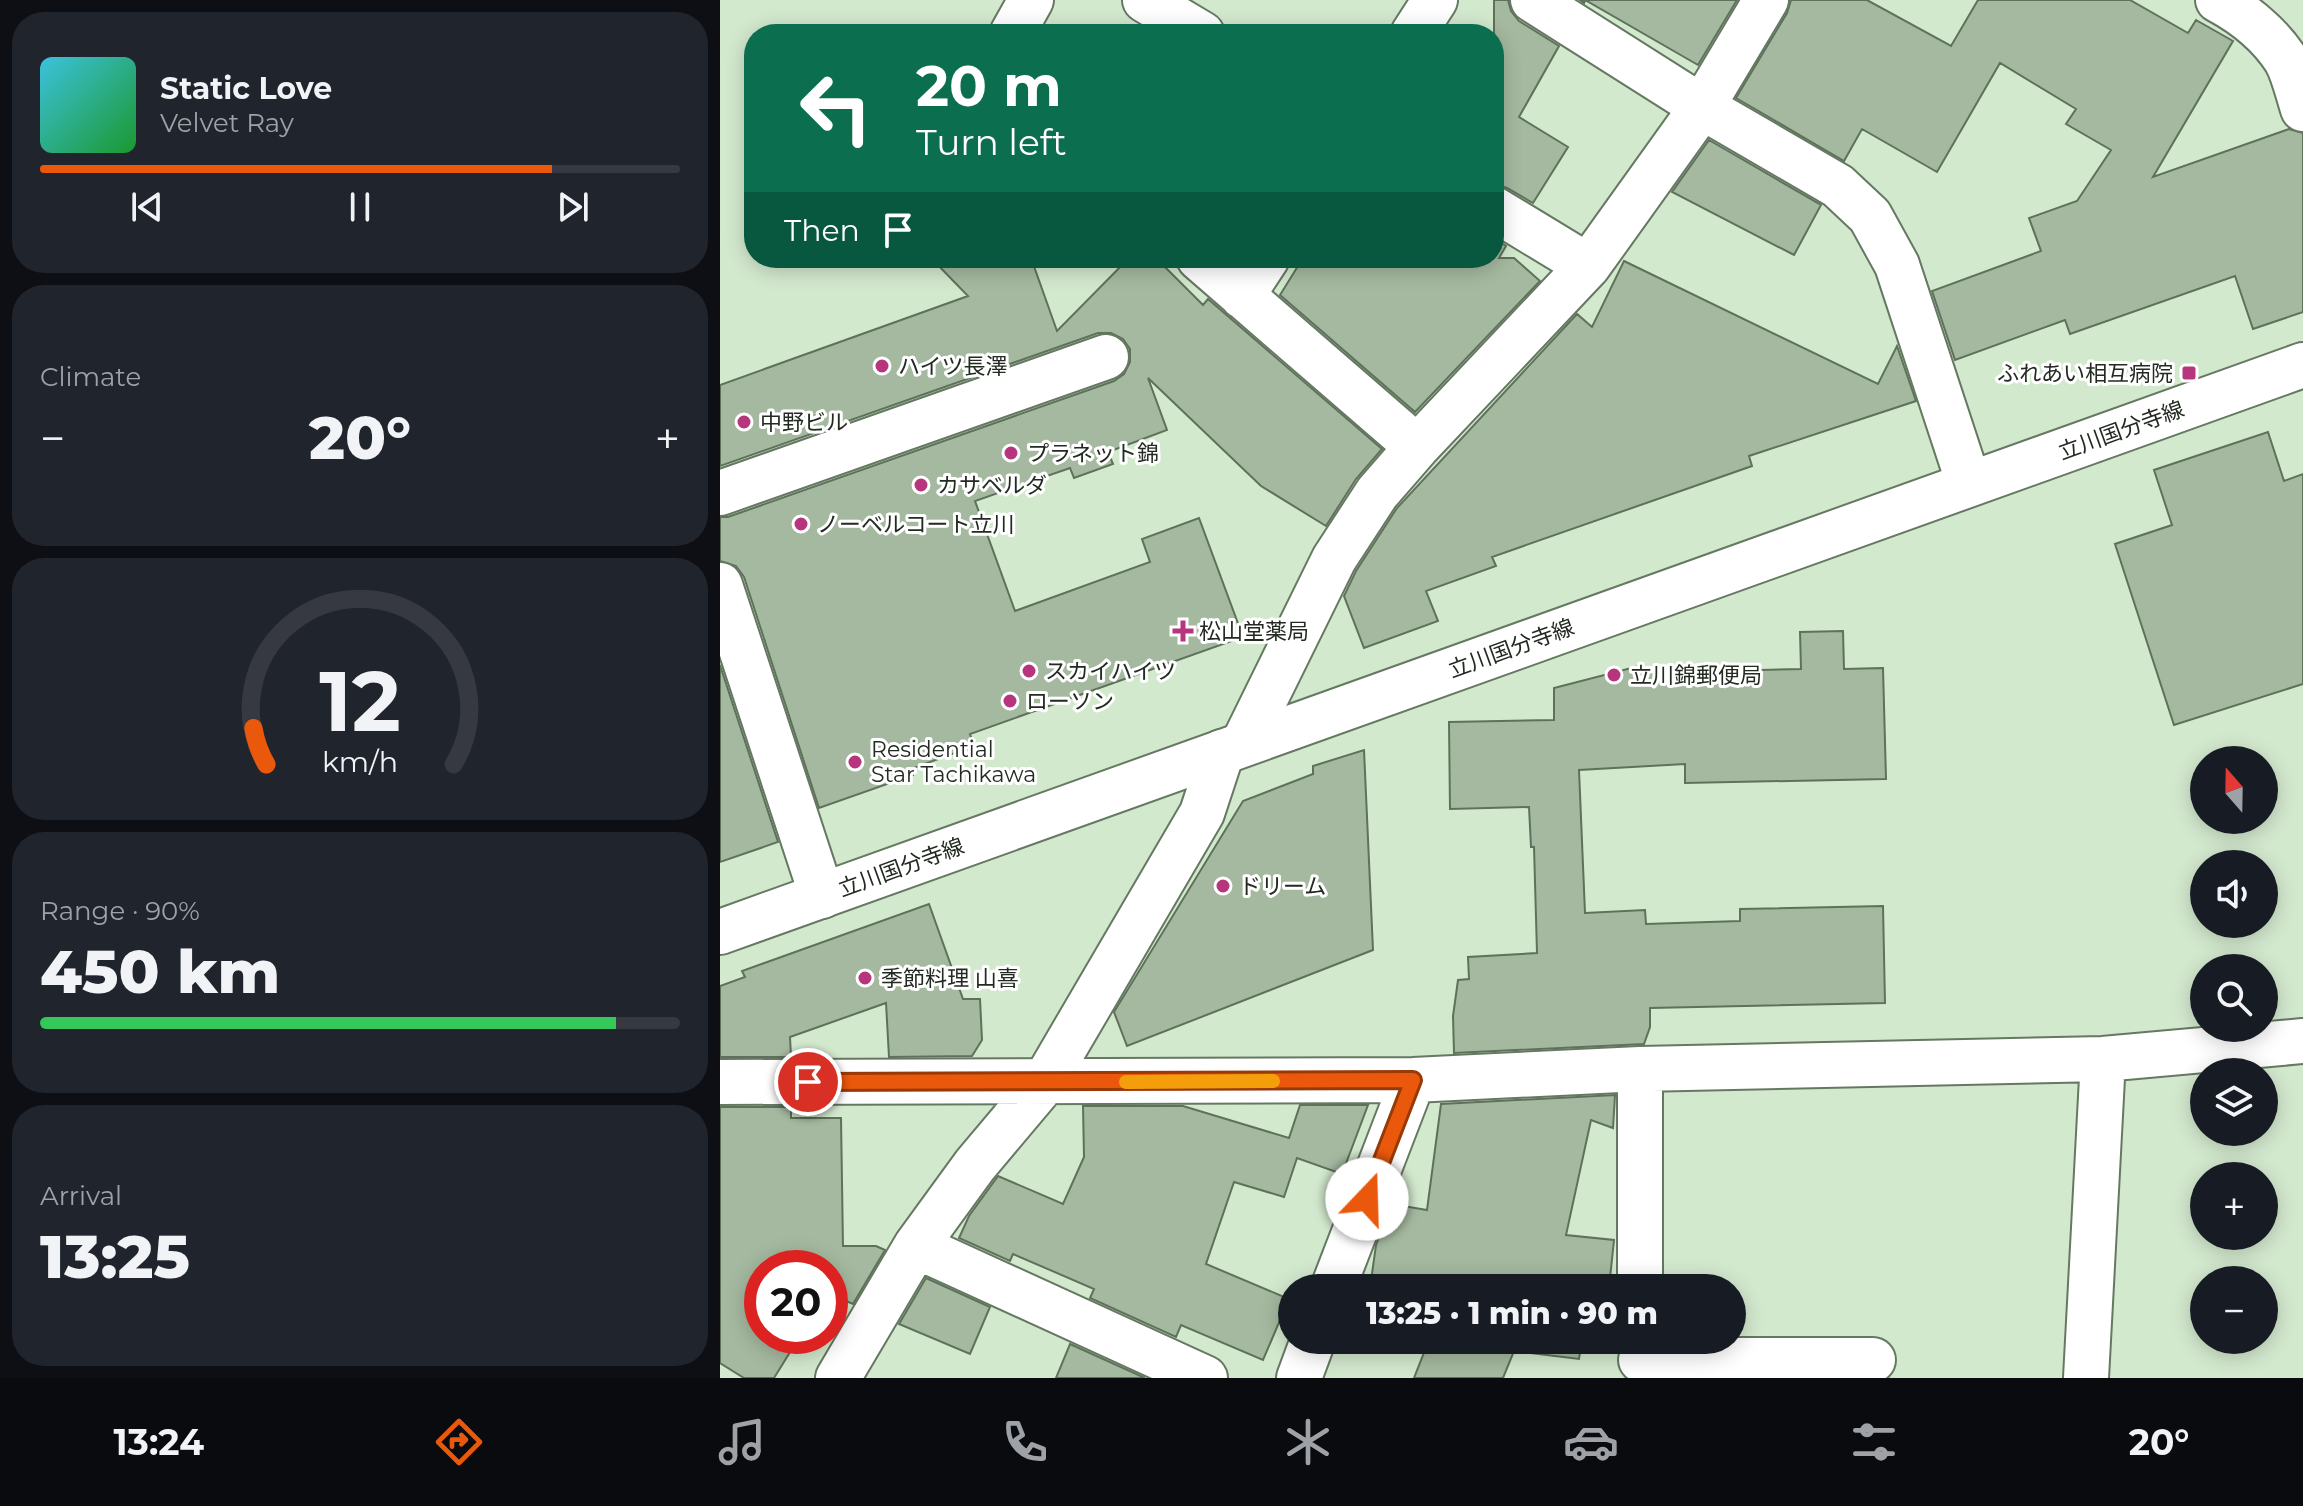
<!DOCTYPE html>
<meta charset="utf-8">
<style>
:root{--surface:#171b24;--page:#20242c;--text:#f1f3f6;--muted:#9ea1a6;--line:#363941;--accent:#ea580c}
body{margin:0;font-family:Montserrat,"Noto Sans JP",sans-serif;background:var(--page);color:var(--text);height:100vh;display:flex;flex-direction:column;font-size:30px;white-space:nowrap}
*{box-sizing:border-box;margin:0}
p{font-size:26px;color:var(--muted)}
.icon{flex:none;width:44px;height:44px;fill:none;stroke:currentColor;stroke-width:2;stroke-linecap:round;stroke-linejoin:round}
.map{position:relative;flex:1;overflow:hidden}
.panel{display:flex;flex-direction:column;gap:12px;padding:12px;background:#0d0f14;width:720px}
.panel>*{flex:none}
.hud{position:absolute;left:24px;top:24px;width:760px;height:244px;border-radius:32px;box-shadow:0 4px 20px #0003;background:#0b6e4f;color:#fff;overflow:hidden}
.needle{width:52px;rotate:340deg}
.fabs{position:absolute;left:1470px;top:746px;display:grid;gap:16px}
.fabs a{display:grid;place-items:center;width:88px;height:88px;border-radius:50%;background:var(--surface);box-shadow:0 4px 20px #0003;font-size:40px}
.speed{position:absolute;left:24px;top:1250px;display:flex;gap:16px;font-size:40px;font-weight:700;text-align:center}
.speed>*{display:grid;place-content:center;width:104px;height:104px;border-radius:50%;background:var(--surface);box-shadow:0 4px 20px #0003;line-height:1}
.speed .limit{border:12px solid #d22;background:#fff;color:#111}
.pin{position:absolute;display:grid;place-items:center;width:68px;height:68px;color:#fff;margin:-34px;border:4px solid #fff;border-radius:50%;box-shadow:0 2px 8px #0007}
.me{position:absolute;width:88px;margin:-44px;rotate:21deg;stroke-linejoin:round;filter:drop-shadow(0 0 6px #0008)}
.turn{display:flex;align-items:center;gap:28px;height:168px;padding:0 40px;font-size:36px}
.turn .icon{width:104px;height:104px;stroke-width:2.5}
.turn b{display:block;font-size:56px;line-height:68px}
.then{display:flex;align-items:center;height:76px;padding:0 40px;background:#0003;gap:16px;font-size:30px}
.big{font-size:60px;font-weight:800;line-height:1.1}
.panel .card{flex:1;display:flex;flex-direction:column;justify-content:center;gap:12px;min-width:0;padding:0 28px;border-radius:32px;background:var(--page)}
.panel .dial{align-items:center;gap:0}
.dial svg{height:208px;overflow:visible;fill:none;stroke:var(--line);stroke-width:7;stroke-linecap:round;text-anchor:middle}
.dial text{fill:var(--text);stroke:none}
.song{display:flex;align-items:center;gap:24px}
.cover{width:96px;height:96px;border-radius:12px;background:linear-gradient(135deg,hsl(190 70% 55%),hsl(130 70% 35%))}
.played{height:8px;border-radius:4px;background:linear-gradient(90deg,var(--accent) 80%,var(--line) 80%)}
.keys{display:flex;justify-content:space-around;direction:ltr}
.heat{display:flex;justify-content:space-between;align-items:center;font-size:44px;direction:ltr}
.charge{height:12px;border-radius:6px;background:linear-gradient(90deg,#34c759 90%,var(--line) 0)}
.trip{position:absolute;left:558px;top:1274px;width:468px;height:80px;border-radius:40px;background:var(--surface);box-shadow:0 4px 20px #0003;font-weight:800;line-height:80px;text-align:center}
.tab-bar{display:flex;height:128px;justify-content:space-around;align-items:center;background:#090b0e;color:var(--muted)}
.tab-bar .icon{width:56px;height:56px}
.tab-bar .on{color:var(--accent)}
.tab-bar b{font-size:36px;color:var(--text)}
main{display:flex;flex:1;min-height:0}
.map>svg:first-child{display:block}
.building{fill:#a5b9a0;stroke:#5e715a;stroke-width:2}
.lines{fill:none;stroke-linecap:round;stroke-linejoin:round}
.minor-casing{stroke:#657861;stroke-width:48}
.major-casing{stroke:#657861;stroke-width:48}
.minor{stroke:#fff;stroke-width:44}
.major{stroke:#fff;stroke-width:44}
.route-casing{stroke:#983908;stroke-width:20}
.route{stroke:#ea580c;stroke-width:14}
.slow{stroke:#f59e0b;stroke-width:14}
.poi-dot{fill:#b7357d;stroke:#fff;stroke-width:3}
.labels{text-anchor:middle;stroke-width:6;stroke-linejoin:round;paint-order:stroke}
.poi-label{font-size:22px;fill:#222a21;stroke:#fff;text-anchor:start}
.street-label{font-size:22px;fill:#222a21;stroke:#fff}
</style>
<main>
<section class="panel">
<div class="card">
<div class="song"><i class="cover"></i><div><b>Static Love</b><p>Velvet Ray</p></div></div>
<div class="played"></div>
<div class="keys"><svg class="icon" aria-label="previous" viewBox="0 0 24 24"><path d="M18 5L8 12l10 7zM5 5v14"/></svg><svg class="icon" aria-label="pause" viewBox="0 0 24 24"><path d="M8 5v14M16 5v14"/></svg><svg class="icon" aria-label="next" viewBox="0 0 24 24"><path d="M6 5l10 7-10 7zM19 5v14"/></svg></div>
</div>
<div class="card"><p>Climate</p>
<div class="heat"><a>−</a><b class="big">20°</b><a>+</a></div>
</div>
<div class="card dial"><svg viewBox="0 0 100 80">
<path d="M14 69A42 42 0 1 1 86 69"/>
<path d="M14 69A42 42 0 0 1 9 55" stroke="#ea580c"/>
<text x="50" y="56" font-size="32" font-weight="700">12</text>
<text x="50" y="72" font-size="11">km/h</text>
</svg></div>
<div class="card"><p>Range · 90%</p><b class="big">450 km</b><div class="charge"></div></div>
<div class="card"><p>Arrival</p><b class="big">13:25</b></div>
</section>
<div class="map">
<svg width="1583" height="1378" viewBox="0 0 1583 1378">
<rect width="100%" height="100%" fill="#d3e9ce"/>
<path class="building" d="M 774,0 L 788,0 L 791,11 L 799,21 L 839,46 L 799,117 L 848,147 L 813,203 L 787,188 L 774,184 Z
M 860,0 L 1017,0 L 978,65 L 865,0 L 864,3 Z
M 1071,0 L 1147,0 L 1231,46 L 1258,0 L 1410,0 L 1468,33 L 1476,20 L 1513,41 L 1433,177 L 1569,129 L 1583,133 L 1583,312 L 1533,329 L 1515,276 L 1350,334 L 1345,320 L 1235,360 L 1212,291 L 1321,251 L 1309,218 L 1357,201 L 1391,150 L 1346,124 L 1356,109 L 1280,63 L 1217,172 L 1142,129 L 1124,161 L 1016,98 L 1067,13 Z
M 989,140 L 1101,205 L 1074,255 L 952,192 Z
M 774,238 L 786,246 L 779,258 L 794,258 L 820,281 L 695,412 L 560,295 L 583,258 L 774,258 Z
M 211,258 L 311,258 L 337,331 L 409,258 L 436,258 L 483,305 L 488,299 L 662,449 L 636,479 L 606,526 L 541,486 L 428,378 L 447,430 L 388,452 L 393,464 L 354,478 L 350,468 L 255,501 L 295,611 L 430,562 L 422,539 L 479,518 L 523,637 L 250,734 L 254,746 L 191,769 L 193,775 L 99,808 L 24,577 L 16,566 L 0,561 L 0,517 L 8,517 L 394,381 L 404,374 L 410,362 L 410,349 L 403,339 L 391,333 L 378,333 L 0,466 L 0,385 L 248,296 Z
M 904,261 L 1158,384 L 1177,346 L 1196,401 L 1029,456 L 1032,466 L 772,557 L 776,566 L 706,591 L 718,621 L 644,648 L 624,596 L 636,571 L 677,508 L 857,314 L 872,327 Z
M 1548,432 L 1564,481 L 1583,474 L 1583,684 L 1454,725 L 1395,544 L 1452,525 L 1434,470 Z
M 1123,631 L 1124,669 L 1163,668 L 1166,779 L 965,783 L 965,764 L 859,770 L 865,913 L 925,910 L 926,924 L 1020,921 L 1020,909 L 1163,906 L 1165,1003 L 930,1008 L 930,1027 L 924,1044 L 734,1053 L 733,1016 L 738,980 L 749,979 L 748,957 L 817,953 L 814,847 L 811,847 L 809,807 L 730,809 L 729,722 L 834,720 L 834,688 L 919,666 L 919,673 L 1081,669 L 1080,632 Z
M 0,665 L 58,842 L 0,862 Z
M 644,750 L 653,950 L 407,1046 L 394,1012 L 523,801 L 593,774 L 593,766 Z
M 209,904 L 243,999 L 260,999 L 262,1040 L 252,1056 L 169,1057 L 166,1003 L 70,1037 L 71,1057 L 0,1057 L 0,986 L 25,977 L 22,971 Z
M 895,1095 L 893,1128 L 871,1120 L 846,1235 L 894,1240 L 889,1288 L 650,1288 L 656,1245 L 672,1204 L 707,1210 L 721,1104 Z
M 580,1105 L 648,1105 L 622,1174 L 577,1158 L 564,1197 L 514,1182 L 486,1264 L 569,1299 L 543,1360 L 461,1325 L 456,1337 L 370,1298 L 374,1289 L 293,1254 L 290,1261 L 239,1238 L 249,1216 L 278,1176 L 343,1204 L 364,1157 L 363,1106 L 463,1106 L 569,1138 Z
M 0,1107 L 71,1107 L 71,1118 L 121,1118 L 123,1246 L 156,1246 L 165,1250 L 133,1304 L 110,1294 L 110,1268 L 42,1268 L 42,1336 L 80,1336 L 54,1378 L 24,1378 L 0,1363 Z
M 206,1278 L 270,1307 L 250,1354 L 179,1324 Z
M 709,1340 L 862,1340 L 859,1359 L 794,1351 L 783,1378 L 694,1378 Z
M 350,1344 L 425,1378 L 336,1378 Z"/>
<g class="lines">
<defs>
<path id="minor" d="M 425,0 L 482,34
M 813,0 L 982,107 L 1118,186 L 1150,216 L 1177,265 L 1249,484
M 1498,0 C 1524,14 1550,35 1566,60 C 1574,74 1578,94 1583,109
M 292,34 L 311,0
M 693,34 L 715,0
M 774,209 L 868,266
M 479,258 L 697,447
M 522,296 L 547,258
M 0,493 L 386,357
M 0,585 L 102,896
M 523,744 L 614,559 L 657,493 L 697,447 L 868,266 L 982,107 L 1046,0
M 920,1069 L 920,1288
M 0,1082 L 693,1080 L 920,1069 L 1383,1059 L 1583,1041
M 196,1246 L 485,1378
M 613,1288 L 693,1080
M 921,1360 L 1153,1360
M 118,1378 L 196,1246 L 255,1165 L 324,1083 L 482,813 L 502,752
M 579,1378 L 593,1340
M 1366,1378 L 1383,1059"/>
<path id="major" d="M 0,932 L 1583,365"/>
</defs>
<use href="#minor" class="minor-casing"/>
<use href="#major" class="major-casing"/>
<use href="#minor" class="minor"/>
<use href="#major" class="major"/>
</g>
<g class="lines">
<defs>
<path id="route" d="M 88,1082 L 693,1080 L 647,1199"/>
</defs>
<use href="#route" class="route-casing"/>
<use href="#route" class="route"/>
<path class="slow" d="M 406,1082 L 553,1081"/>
</g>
<g class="poi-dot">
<circle cx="162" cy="366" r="8"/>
<rect x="1461" y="365" width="16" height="16" rx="4"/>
<circle cx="24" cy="422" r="8"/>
<circle cx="291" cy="453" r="8"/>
<circle cx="201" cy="485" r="8"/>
<circle cx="81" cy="524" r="8"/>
<path d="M459 619h8v8h8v8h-8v8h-8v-8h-8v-8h8z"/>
<circle cx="309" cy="671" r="8"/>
<circle cx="894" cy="675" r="8"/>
<circle cx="290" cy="701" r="8"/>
<circle cx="135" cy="762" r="8"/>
<circle cx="503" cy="886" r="8"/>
<circle cx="145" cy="978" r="8"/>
</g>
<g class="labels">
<g class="poi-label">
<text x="178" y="374">ハイツ長澤</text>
<text x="1453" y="381" text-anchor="end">ふれあい相互病院</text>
<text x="40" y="430">中野ビル</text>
<text x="307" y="461">プラネット錦</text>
<text x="217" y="493">カサベルダ</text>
<text x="97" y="532">ノーベルコート立川</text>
<text x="479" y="639">松山堂薬局</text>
<text x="325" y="679">スカイハイツ</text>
<text x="910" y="683">立川錦郵便局</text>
<text x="306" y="709">ローソン</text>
<text x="151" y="757">Residential<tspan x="151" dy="25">Star Tachikawa</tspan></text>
<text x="519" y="894">ドリーム</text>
<text x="161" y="986">季節料理 山喜</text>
</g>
<g class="street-label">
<text transform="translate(1401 430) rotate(-20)" y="8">立川国分寺線</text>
<text transform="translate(791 648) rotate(-20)" y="8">立川国分寺線</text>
<text transform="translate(181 867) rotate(-20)" y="8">立川国分寺線</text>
</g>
</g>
</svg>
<div class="fabs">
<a><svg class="needle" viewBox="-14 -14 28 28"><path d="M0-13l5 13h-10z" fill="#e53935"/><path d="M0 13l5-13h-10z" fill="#9ea1a6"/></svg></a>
<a><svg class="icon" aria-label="sound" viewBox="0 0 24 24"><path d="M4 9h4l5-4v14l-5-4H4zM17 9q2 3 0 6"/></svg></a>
<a><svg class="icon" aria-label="search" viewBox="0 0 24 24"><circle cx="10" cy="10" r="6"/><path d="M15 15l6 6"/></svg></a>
<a><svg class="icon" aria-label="layers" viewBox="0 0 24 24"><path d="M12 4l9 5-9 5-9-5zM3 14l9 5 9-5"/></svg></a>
<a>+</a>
<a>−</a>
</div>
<div class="speed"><div class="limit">20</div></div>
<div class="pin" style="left:88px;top:1082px;background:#d93025"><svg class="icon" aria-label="arrive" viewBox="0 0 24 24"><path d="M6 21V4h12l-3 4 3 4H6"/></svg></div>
<svg class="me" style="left:647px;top:1199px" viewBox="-20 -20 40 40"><circle r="19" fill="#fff"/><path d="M0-13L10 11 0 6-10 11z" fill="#ea580c"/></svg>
<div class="trip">13:25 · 1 min · 90 m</div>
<div class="hud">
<div class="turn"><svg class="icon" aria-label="left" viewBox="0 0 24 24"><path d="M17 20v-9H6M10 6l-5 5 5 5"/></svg><div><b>20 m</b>Turn left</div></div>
<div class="then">Then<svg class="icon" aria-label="arrive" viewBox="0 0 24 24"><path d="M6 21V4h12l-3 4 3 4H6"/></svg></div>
</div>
</div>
</main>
<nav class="tab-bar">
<b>13:24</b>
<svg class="icon on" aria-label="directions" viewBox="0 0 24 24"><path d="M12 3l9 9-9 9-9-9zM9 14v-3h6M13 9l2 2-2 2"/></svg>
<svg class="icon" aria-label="music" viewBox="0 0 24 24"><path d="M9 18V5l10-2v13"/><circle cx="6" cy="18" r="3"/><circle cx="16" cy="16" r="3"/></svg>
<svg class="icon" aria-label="phone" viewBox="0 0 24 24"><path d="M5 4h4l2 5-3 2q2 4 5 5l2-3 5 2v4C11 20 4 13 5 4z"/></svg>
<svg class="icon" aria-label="climate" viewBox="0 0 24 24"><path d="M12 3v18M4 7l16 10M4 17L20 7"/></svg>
<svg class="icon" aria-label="car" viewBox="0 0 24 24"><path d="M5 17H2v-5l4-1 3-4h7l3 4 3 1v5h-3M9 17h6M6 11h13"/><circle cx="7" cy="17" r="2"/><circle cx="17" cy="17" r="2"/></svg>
<svg class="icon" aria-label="filters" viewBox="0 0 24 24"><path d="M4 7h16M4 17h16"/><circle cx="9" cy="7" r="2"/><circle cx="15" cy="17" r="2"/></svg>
<b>20°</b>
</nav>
